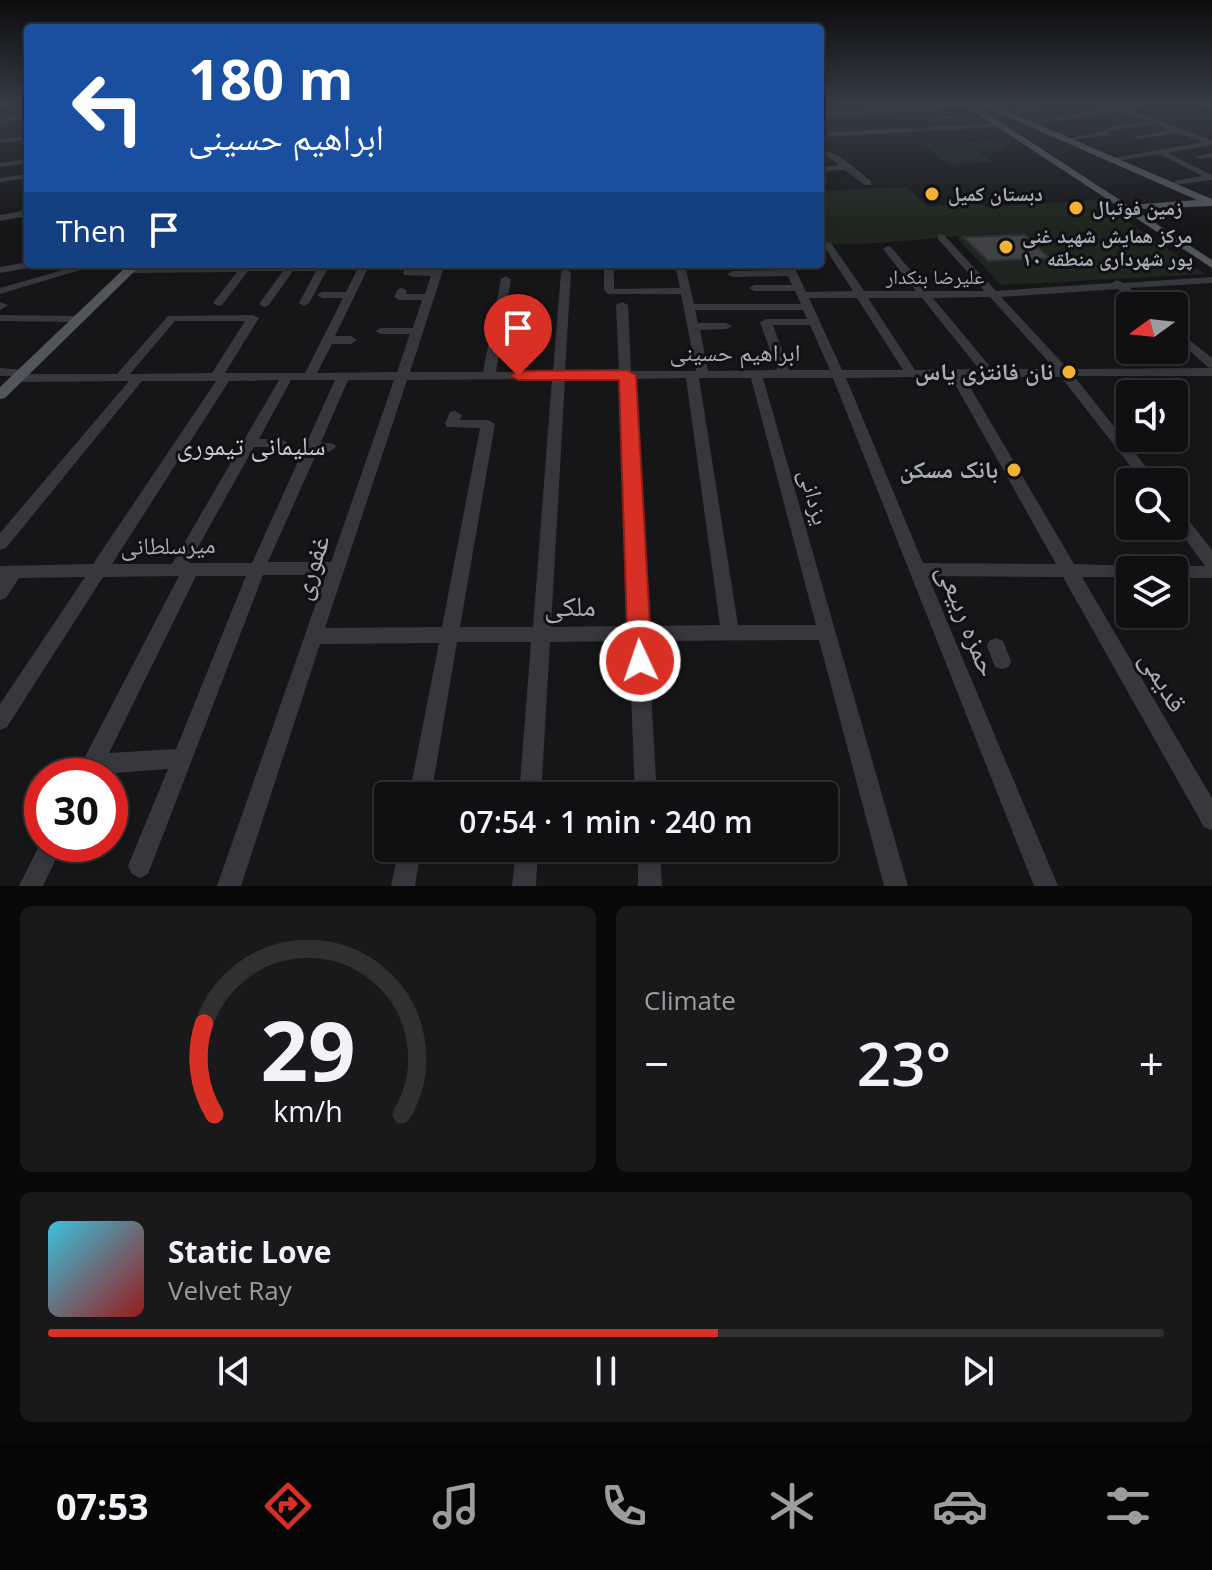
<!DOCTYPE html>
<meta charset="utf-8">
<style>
:root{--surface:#101012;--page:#19191b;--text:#f1f3f6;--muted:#9c9d9f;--line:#303032;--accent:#d93025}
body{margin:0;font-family:"Open Sans","Noto Naskh Arabic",sans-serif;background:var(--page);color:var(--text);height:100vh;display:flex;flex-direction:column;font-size:30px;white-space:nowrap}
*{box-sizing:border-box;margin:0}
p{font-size:26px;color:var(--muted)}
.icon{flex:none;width:44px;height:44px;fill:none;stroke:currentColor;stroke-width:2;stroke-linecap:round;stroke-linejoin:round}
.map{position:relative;height:886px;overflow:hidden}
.sheet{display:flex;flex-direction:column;gap:20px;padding:20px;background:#09090a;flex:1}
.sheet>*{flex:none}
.hud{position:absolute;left:24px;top:24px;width:800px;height:244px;border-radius:8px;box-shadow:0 4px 12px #0003,0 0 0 2px var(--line);background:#1a4fa0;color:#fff;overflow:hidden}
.needle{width:52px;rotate:255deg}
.controls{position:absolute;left:1116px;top:292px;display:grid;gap:16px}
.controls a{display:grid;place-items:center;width:72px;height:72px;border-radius:8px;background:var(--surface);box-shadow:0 4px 12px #0003,0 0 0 2px var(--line);font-size:40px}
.speed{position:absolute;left:24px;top:758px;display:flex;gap:16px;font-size:40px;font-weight:700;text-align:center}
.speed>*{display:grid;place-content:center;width:104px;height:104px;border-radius:50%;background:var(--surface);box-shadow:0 4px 12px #0003,0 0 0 2px var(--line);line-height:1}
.speed .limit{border:12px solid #d22;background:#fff;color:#111}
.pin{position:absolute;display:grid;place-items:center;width:68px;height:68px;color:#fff;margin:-82px -34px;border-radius:50% 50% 50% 0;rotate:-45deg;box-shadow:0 0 8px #0007}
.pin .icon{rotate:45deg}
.me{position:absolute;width:88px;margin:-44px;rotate:357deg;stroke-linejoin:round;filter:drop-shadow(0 0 6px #0008)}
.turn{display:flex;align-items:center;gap:28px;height:168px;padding:0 32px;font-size:36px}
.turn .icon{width:104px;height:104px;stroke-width:2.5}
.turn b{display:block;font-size:56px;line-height:68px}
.then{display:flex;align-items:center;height:76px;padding:0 32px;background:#0003;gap:16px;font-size:30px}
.big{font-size:60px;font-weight:600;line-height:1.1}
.sheet .tile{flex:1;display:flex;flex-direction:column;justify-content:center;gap:12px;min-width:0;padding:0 28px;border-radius:12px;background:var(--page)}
.sheet .dial{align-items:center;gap:0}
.dial svg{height:208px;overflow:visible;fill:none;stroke:var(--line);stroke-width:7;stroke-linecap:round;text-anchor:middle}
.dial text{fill:var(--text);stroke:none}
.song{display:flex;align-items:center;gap:24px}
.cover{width:96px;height:96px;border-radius:12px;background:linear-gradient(135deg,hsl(190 70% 55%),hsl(0 70% 35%))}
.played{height:8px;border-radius:4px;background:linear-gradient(90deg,var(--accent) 60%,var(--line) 60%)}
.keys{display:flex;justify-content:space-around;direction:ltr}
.heat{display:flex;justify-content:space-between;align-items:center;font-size:44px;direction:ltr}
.sheet .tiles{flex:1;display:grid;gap:20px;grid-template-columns:1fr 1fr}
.tile:last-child{grid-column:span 2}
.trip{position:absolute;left:374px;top:782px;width:464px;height:80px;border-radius:8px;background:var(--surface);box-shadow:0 4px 12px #0003,0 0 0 2px var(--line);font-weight:600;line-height:80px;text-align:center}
.menu{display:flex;height:128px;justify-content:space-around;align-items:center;background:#060607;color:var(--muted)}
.menu .icon{width:56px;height:56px}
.menu .current{color:var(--accent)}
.menu b{font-size:36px;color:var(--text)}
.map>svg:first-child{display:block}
.green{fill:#1e261f}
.building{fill:#404145;stroke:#303034;stroke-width:2}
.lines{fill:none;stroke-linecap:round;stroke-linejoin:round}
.minor{fill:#37383d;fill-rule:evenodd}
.major{fill:#53555c;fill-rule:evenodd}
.route{fill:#d93025;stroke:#8d1f18;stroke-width:2}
.poi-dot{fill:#f2b134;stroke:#111113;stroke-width:3}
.labels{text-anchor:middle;stroke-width:6;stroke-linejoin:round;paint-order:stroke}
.far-poi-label{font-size:20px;font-weight:bold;fill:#a8adb8;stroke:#111113;text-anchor:start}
.far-street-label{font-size:20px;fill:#a8adb8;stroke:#111113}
.street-label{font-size:24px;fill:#a8adb8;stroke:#111113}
.poi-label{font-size:24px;font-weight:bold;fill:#a8adb8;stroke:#111113;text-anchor:end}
.neighbourhood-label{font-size:26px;fill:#c9ccd4;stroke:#111113}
.near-street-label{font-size:28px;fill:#a8adb8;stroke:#111113}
</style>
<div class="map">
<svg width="1212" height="886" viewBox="0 0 1212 886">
<rect width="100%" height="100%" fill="#161618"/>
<path class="green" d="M 995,141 L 1006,149 L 977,151 L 993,162 L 949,165 L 923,144 Z
M 906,187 L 928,206 L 980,203 L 986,207 L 1097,200 L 1205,274 L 1001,285 L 956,237 L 1001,233 C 940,236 881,246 820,244 L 820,191 Z"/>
<path class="building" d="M 1025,235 L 1049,258 L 988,261 L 963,237 Z"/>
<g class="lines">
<path class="minor" d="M 0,105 L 6,105 L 0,108 Z
M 946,105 L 971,106 L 820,118 L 820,114 Z
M 1132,105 L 1151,105 L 1129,110 L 1212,140 L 1212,145 L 1168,153 L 1212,175 L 1212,180 L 1175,185 L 1175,181 L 1202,176 L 1159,154 L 1110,162 L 1110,158 L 1113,158 L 1203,142 L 1178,133 L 1138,139 L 1134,137 L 1170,130 L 1155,124 L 1109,131 L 1109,127 L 1147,121 L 1123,111 L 1029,125 L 1025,123 Z
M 1201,105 L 1212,106 L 1212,110 L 1202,106 Z
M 1035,107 L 1037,110 L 1012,114 L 1009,112 Z
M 28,115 L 28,119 L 0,123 L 0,119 Z
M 951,115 L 953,118 L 937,121 L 934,119 Z
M 999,123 L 1002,127 L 820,137 L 820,133 Z
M 1106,131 L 1109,131 L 1109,135 L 1073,140 L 1069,138 Z
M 28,136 L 28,140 L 0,143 L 0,139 Z
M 825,151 C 841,153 858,172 871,181 L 871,185 L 865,185 L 845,170 L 820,171 L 820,167 L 839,165 L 825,155 Z
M 1212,153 L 1212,157 L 1199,159 L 1195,157 Z
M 28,159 L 28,163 L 0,167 L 0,163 Z
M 28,174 L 28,178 L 0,182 L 0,178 Z
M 28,210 L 28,216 L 0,221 L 0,215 Z
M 941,234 L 944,235 L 996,291 L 1112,283 L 1117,280 L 1123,283 L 1212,277 L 1212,283 L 1130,288 L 1150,306 L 1137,306 L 1118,289 L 1001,297 L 1068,369 L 1212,368 L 1212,376 L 1074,376 L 1158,482 L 1143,482 L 1061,377 L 964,377 L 1074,564 L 1136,566 L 1138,570 L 1130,570 L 1130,577 L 1082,577 L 1212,798 L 1212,830 L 1204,827 L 1063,577 L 928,576 L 1058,886 L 1034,886 L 833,378 L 763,378 L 908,886 L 884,886 L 819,640 L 648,641 L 657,796 L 635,796 L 629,641 L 550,642 L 541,796 L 519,796 L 531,642 L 457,642 L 431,796 L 409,796 L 439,643 L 320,644 L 241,886 L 217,886 L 326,575 L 263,575 L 148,874 L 140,878 L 132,874 L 128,866 L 168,769 L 75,776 L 179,576 L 103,577 L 7,727 L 0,730 L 0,704 L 85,577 L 19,578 L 6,598 L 0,600 L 0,566 L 93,564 L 216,381 L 142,381 L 6,548 L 0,550 L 0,533 L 129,381 L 18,382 L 14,381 L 13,376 L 0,376 L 0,368 L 27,370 L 28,374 L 117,374 L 168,316 L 253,315 L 259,318 L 225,373 L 305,373 L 343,298 L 322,298 L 317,295 L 322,292 L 346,292 L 360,264 L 370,264 L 335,336 L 351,336 L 357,340 L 351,344 L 332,344 L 317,373 L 397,372 L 410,334 L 381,334 L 375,331 L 381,328 L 413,328 L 422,300 L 399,300 L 394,297 L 398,289 L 402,288 L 407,291 L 406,294 L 425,294 L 431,276 L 404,275 L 403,273 L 406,264 L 414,264 L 414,270 L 433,270 L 435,264 L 445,264 L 410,372 L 483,372 L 501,279 L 506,276 L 511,279 L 496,372 L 553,372 L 561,272 L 566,269 L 571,272 L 565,371 L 619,371 L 616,305 L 622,302 L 628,305 L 631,371 L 696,371 L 681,294 L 608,294 L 604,290 L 604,264 L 614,264 L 614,289 L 680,288 L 675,264 L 708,264 L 713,267 L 712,269 L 686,270 L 694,304 L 801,304 L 795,291 L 754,291 L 749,288 L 754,285 L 792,285 L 788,276 L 732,277 L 727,274 L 732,271 L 786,270 L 783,264 L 793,264 L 806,292 L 853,291 L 823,245 L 828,242 L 831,243 L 864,291 L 916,291 L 883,249 L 888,246 L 891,247 L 928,291 L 984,291 L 938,239 L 938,235 ZM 990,297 L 1055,369 L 992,369 L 933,298 ZM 809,298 L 857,298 L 903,370 L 842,370 ZM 868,298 L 922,298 L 979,369 L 915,370 ZM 695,310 L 803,310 L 807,319 L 766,319 L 760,322 L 777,370 L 708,371 L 700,330 L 726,329 L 732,326 L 726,323 L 698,323 ZM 175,321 L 245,321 L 212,373 L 130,374 ZM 773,325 L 810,325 L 830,370 L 789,370 ZM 914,377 L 951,377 L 1056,564 L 923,563 L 846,378 ZM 686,378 L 720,625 L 647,626 L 632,379 ZM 699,378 L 751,378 L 816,625 L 738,625 ZM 552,379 L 533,627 L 460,627 L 495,424 L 488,420 L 460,420 L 462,415 L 455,411 L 450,412 L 445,424 L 447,427 L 480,428 L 442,627 L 325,628 L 407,380 ZM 565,379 L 619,379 L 629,626 L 551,627 ZM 279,380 L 172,564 L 112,564 L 229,381 ZM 291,380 L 335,380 L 252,563 L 189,563 L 254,447 L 281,447 L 288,443 L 281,439 L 259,439 ZM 348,380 L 394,380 L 331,562 L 268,562 L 317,452 L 329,452 L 336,447 L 334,444 L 321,442 ZM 196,576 L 246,576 L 176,749 L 109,753 Z
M 28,262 L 28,264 L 39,264 L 34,267 L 0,273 L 0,267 Z
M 84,264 L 100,264 L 0,294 L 0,288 Z
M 243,264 L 351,264 L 356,267 L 351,270 L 327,270 L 309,303 L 304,306 L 299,303 L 316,271 L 293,271 L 268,306 L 264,307 L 259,304 L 283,271 L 248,271 L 222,305 L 218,306 L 213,303 L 237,272 L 131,273 L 126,270 L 131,267 Z
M 498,264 L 508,264 L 508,266 L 503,269 L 499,268 Z
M 0,302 L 8,305 L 0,310 Z
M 0,315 L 79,316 L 85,319 L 79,322 L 0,321 Z
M 1174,328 L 1212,358 L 1212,368 L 1208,367 L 1174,337 Z
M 1141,388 L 1169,390 L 1175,394 L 1174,396 L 1174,394 L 1136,394 L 1136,389 Z
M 1174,506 L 1179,508 L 1212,550 L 1212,578 L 1174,578 L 1174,570 L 1167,570 L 1174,566 L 1205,566 L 1174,523 Z
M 996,638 L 1003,641 L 1011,661 L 1009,667 L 1002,669 L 995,667 L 987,646 L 989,641 Z
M 42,840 L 42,844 L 63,844 L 43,886 L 19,886 Z
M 399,848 L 421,848 L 415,886 L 391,886 Z
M 516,848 L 538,848 L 536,886 L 512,886 Z
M 638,848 L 660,848 L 662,886 L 638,886 Z"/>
<path class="major" d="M 964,105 L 974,105 L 1212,260 L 1212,268 Z
M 981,105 L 993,105 L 1207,197 L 1212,199 L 1212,206 L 1139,209 L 1139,205 L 1143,204 L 1197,200 Z
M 129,264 L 142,264 L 5,398 L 0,399 L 0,387 Z"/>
</g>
<linearGradient id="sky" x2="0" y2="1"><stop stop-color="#0c0c0d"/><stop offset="0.46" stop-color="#363c48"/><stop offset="1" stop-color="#363c48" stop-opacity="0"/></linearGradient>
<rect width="1212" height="229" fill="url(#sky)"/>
<path class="route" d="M 627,370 L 636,375 L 652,661 L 649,668 L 640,671 L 632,668 L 628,661 L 619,380 L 518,380 L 510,376 L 518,371 Z"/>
<g class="poi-dot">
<circle cx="932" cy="194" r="8"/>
<circle cx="1076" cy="208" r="8"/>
<circle cx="1006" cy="247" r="8"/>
<circle cx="1069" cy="372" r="8"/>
<circle cx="1014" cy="470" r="8"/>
</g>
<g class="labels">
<g class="far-poi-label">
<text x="948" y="201">دبستان کمیل</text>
<text x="1092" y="215">زمین فوتبال</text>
<text x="1022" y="243">مرکز همایش شهید غنی<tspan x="1022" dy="23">پور شهرداری منطقه ۱۰</tspan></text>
</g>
<g class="far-street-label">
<text x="935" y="284">علیرضا بنکدار</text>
</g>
<g class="street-label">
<text x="735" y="361">ابراهیم حسینی</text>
<text transform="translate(814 497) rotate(75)" y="8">یزدانی</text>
<text transform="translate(168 546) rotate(-1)" y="8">میرسلطانی</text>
</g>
<g class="poi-label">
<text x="1053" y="380">نان فانتزی یاس</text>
<text x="998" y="478">بانک مسکن</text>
</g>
<g class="neighbourhood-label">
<text x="251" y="455">سلیمانی تیموری</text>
</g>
<g class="near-street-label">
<text transform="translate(310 567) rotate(-71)" y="10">غفوری</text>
<text x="570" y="616">ملکی</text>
<text transform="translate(968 620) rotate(68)" y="10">حمزه ربیعی</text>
<text transform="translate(1164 681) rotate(60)" y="10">قدیمی</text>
</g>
</g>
</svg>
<div class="controls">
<a><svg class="needle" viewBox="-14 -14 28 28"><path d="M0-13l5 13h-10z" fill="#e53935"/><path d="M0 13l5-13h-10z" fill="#9c9d9f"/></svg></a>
<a><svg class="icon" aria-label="sound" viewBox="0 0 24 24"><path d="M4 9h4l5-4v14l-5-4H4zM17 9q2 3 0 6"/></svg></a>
<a><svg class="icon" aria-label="search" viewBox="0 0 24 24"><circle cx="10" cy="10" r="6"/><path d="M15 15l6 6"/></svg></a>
<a><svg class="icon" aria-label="layers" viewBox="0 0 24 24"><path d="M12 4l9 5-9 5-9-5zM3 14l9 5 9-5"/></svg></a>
</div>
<div class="speed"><div class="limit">30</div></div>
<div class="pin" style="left:518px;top:376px;background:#d93025"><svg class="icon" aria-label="arrive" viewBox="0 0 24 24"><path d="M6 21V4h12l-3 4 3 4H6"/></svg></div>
<svg class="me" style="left:640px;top:661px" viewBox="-20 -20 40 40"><circle r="17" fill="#d93025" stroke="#fff" stroke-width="3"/><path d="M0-11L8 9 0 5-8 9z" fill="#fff"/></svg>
<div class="trip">07:54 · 1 min · 240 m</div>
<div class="hud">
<div class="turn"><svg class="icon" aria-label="left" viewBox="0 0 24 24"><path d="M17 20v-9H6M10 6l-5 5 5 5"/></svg><div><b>180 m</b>ابراهیم حسینی</div></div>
<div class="then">Then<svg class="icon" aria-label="arrive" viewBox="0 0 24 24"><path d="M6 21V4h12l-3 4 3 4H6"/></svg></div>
</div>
</div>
<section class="sheet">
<div class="tiles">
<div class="tile dial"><svg viewBox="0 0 100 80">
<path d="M14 69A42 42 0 1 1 86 69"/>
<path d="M14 69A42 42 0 0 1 10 34" stroke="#d93025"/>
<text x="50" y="56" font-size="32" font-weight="700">29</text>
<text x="50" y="72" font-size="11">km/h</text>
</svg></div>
<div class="tile"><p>Climate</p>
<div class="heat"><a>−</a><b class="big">23°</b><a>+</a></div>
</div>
<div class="tile">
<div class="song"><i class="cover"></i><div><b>Static Love</b><p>Velvet Ray</p></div></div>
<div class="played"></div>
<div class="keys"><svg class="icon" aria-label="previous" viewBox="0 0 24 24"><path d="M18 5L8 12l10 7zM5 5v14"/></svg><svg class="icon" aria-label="pause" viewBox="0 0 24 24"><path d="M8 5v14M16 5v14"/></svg><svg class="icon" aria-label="next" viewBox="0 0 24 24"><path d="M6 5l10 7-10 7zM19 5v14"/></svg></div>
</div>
</div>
</section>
<nav class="menu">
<b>07:53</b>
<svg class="icon current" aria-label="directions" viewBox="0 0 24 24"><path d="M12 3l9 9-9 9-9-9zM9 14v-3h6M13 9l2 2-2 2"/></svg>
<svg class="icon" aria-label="music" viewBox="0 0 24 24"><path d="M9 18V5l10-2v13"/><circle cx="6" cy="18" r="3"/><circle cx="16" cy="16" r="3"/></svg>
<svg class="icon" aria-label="phone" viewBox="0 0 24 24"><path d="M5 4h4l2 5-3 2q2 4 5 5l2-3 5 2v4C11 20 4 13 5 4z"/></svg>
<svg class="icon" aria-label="climate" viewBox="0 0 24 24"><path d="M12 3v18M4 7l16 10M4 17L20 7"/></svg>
<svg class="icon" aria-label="car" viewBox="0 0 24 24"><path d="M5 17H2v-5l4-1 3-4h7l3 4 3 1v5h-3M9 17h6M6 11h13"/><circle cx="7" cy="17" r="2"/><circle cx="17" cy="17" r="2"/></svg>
<svg class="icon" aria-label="filters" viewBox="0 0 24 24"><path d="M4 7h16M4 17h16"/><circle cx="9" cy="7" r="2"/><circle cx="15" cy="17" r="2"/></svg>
</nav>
